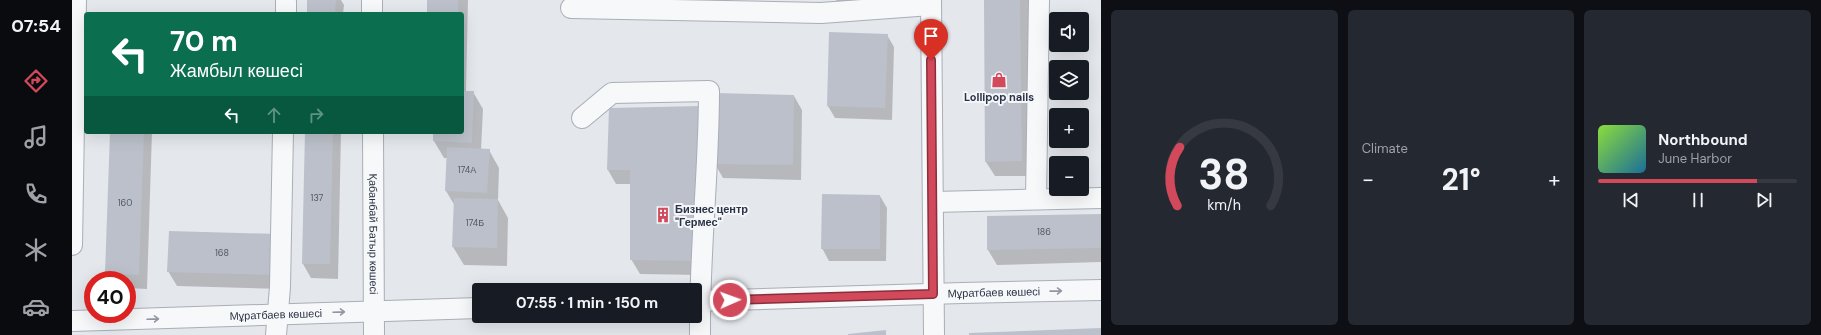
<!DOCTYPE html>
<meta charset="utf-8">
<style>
:root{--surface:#171b24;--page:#242831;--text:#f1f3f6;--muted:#9ea1a6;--line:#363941;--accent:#d1495b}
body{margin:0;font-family:"DM Sans",sans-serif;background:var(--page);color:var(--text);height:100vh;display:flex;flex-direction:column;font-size:15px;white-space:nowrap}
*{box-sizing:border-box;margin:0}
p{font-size:13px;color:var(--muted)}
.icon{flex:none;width:22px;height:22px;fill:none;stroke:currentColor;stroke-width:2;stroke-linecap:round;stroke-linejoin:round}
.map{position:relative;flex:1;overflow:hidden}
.panel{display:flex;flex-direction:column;gap:10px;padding:10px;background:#0d0f14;width:720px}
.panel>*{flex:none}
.top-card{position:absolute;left:12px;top:12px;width:380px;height:122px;border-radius:4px;box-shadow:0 4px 16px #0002;background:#0b6e4f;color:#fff;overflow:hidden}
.tools{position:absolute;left:977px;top:12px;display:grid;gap:8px}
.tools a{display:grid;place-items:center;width:40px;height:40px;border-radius:4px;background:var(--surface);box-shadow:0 4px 16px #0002;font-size:20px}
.speed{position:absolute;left:12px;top:271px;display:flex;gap:8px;font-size:20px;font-weight:700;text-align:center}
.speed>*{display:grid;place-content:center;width:52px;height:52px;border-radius:50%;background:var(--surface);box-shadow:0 4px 16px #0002;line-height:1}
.speed .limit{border:6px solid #d22;background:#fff;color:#111}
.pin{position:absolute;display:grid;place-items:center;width:34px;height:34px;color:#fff;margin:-41px -17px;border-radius:50% 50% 50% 0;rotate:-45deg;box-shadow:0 0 4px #0007}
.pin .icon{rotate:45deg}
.me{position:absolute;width:44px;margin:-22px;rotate:88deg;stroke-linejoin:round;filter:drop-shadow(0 0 3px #0008)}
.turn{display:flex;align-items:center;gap:14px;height:84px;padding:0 20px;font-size:18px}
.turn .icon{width:52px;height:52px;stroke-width:2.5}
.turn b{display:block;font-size:28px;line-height:34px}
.lanes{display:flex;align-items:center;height:38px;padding:0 20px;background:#0003;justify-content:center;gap:20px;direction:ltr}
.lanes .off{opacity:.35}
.big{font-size:30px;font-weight:700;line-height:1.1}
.panel .tile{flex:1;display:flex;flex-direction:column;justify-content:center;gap:6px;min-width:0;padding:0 14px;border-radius:6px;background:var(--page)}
.panel .dial{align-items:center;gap:0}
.dial svg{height:104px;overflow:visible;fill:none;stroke:var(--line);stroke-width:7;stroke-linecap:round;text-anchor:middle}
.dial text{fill:var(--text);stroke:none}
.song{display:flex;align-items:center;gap:12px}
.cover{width:48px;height:48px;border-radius:6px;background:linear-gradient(135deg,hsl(90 70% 55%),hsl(200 70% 35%))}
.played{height:4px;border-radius:2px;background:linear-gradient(90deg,var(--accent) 80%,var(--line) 80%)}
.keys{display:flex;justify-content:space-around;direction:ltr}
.heat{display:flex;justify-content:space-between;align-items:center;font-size:22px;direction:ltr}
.panel .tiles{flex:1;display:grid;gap:10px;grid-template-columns:repeat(3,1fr)}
.trip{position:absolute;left:400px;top:283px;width:230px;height:40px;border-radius:4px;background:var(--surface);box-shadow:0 4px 16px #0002;font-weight:700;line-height:40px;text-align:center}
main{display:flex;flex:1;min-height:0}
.menu{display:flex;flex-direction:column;width:72px;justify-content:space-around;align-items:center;background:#090b0e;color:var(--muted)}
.menu .icon{width:28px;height:28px}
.menu .active{color:var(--accent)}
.menu b{font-size:18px;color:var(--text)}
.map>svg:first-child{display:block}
.shadow{fill:#0003}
.building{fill:#bbc0ca}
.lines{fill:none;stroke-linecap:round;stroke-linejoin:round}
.minor-casing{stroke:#a9aeb7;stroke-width:22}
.minor{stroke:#f7f8fa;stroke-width:20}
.oneway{stroke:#9196a0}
.route-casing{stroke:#882f3b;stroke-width:10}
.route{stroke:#d1495b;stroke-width:7}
.labels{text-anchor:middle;stroke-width:4;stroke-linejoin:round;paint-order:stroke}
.number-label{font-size:9px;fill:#4f5766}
.poi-label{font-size:11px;font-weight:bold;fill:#2b3445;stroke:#f4f6f9}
.street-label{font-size:11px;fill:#2b3445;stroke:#f4f6f9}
</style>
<main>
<nav class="menu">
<b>07:54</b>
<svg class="icon active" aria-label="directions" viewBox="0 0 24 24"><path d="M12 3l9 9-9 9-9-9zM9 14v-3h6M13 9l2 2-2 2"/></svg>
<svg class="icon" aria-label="music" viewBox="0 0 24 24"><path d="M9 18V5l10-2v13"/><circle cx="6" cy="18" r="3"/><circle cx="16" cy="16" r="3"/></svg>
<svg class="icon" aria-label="phone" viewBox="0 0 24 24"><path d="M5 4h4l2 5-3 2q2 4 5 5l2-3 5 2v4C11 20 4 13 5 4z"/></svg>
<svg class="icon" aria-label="climate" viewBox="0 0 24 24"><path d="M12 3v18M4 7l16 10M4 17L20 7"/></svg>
<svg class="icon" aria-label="car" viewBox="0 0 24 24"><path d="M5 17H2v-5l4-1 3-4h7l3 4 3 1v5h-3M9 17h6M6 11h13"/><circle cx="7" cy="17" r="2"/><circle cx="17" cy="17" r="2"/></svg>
</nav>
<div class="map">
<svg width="1029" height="335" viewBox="0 0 1029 335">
<rect width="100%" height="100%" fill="#e4e7ec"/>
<path class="shadow" d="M 236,0 L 269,0 L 272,5 L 271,14 L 236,14 Z
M 356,0 L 396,0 L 394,92 L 401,92 L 411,109 L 409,150 L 417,150 L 427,168 L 426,200 L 436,218 L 435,266 L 392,265 L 381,247 L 383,206 L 374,191 L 375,158 L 372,158 L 362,141 L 362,132 L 390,132 L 390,14 L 356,14 Z
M 513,0 L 658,0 L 657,19 Z
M 764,0 L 826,0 L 769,9 Z
M 913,0 L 956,0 L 958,176 L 923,176 L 914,162 Z
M 758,33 L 815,35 L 822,47 L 820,120 L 763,118 L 756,106 Z
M 722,96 L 730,110 L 729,180 L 651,178 L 643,164 Z
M 629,107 L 629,275 L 568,274 L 559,259 L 559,184 L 544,184 L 536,170 Z
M 39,132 L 80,132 L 75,289 L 55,288 L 55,280 L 38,280 L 34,273 Z
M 234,132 L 269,132 L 266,279 L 239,278 L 231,264 Z
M 808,196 L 815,208 L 814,261 L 757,261 L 750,248 Z
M 1029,215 L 1029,262 L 925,265 L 916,250 L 916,217 Z
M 205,235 L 212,289 L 105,286 L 96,271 Z"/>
<path class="building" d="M 235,0 L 264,0 L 263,14 L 235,14 Z
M 355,0 L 386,0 L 386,14 L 355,14 Z
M 912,0 L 948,0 L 950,161 L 913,162 Z
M 757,32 L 816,34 L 813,108 L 755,106 Z
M 390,91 L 402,91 L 400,143 L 361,141 L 361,132 L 390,132 Z
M 643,93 L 722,95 L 721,165 L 642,164 Z
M 629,106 L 622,261 L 558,260 L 558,170 L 535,170 L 537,108 Z
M 38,132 L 72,132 L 67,275 L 33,274 Z
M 233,132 L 261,132 L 258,264 L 230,264 Z
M 375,147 L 418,149 L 415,193 L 373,191 Z
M 750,194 L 808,195 L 808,249 L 749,249 Z
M 382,198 L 426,199 L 425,248 L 380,247 Z
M 1029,214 L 1029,248 L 915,250 L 915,216 Z
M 97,231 L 205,234 L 204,275 L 95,272 Z
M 1029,328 L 1029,335 L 897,335 L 897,333 Z
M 814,330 L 814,335 L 776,335 L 776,334 Z"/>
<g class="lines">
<defs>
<g id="minor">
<path d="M 300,0 L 300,14"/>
<path d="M 859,0 L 862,335"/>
<path d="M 499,8 L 749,13 L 859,5"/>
<path d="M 214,14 L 214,2"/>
<path d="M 510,118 L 540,93 L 637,91 C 637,173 627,254 628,335"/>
<path id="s1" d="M 301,132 L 302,335"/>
<path d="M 964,199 L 967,0"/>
<path d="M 861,202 L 1029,198"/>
<path d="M 0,245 L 4,0"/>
<path id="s2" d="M 623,301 L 890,293 L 1029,290"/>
<path id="s3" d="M 0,321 L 407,308"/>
<path d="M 204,335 L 208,287 L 211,132"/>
</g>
</defs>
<use href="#minor" class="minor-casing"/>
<use href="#minor" class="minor"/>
</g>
<defs><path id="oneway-shaft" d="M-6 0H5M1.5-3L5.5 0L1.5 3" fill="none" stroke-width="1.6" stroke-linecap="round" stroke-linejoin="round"/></defs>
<g class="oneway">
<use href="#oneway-shaft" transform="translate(984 291) rotate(-1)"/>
<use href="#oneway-shaft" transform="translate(267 312) rotate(-2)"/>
<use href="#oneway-shaft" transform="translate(81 319) rotate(-2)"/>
</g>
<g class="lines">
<defs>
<path id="route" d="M 658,300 L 861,294 L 859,60"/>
</defs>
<use href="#route" class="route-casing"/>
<use href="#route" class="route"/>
</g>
<defs>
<symbol id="shop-bare" viewBox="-9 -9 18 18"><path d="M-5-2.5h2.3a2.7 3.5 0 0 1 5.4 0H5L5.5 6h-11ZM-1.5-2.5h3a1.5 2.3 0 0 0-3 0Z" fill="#d1495b" stroke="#f4f6f9" stroke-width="2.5" paint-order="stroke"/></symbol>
<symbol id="building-bare" viewBox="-9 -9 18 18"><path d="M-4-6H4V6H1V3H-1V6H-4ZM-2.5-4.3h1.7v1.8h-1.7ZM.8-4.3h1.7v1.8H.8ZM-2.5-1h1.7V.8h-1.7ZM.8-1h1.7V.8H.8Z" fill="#d1495b" stroke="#f4f6f9" stroke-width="2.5" paint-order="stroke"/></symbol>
</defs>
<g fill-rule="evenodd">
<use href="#shop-bare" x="916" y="69" width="22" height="22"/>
<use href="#building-bare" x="580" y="204" width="22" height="22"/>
</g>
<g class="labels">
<g class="number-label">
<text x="395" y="173">174А</text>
<text x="245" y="201">137</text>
<text x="53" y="206">160</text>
<text x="403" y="226">174Б</text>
<text x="972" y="235">186</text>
<text x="150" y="256">168</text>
</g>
<g class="poi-label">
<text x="927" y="101">Lollipop nails</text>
<text x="603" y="213" text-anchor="start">Бизнес центр<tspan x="603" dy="13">"Гермес"</tspan></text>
</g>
<g class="street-label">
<text dy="4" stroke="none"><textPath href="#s1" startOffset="102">Қабанбай Батыр көшесі</textPath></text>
<text dy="4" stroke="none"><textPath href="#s2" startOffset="299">Мұратбаев көшесі</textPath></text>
<text dy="4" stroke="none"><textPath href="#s3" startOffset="204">Мұратбаев көшесі</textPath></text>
</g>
</g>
</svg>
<div class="tools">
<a><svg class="icon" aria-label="sound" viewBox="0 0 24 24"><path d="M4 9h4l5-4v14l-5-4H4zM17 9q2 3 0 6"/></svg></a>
<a><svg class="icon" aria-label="layers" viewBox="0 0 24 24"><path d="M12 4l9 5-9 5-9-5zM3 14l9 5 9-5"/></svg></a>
<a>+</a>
<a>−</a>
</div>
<div class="speed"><div class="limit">40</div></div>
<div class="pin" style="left:859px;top:60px;background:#d93025"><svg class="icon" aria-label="arrive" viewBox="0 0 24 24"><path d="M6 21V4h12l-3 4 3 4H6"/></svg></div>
<svg class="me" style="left:658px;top:300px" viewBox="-20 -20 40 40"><circle r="17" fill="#d1495b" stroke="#fff" stroke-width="3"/><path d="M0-11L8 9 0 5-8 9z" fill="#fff"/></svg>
<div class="trip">07:55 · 1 min · 150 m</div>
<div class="top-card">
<div class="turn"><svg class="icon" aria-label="left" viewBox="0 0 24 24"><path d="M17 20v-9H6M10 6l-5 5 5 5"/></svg><div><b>70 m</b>Жамбыл көшесі</div></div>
<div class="lanes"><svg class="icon" aria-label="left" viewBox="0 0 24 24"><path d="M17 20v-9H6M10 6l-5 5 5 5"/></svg><svg class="icon off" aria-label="ahead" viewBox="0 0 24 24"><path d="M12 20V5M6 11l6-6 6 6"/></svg><svg class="icon off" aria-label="right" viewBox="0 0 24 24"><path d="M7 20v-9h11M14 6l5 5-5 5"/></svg></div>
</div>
</div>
<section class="panel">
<div class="tiles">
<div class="tile dial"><svg viewBox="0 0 100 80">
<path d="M14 69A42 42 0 1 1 86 69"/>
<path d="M14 69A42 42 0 0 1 16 24" stroke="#d1495b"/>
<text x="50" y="56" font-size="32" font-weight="700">38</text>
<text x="50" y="72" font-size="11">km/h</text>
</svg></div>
<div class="tile"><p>Climate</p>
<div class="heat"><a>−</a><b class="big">21°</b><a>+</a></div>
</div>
<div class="tile">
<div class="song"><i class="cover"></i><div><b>Northbound</b><p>June Harbor</p></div></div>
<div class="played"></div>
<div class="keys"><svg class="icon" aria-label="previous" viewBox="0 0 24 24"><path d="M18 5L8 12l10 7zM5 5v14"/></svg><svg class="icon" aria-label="pause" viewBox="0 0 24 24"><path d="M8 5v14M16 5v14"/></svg><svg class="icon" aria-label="next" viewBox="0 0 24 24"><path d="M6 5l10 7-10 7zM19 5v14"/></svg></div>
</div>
</div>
</section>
</main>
